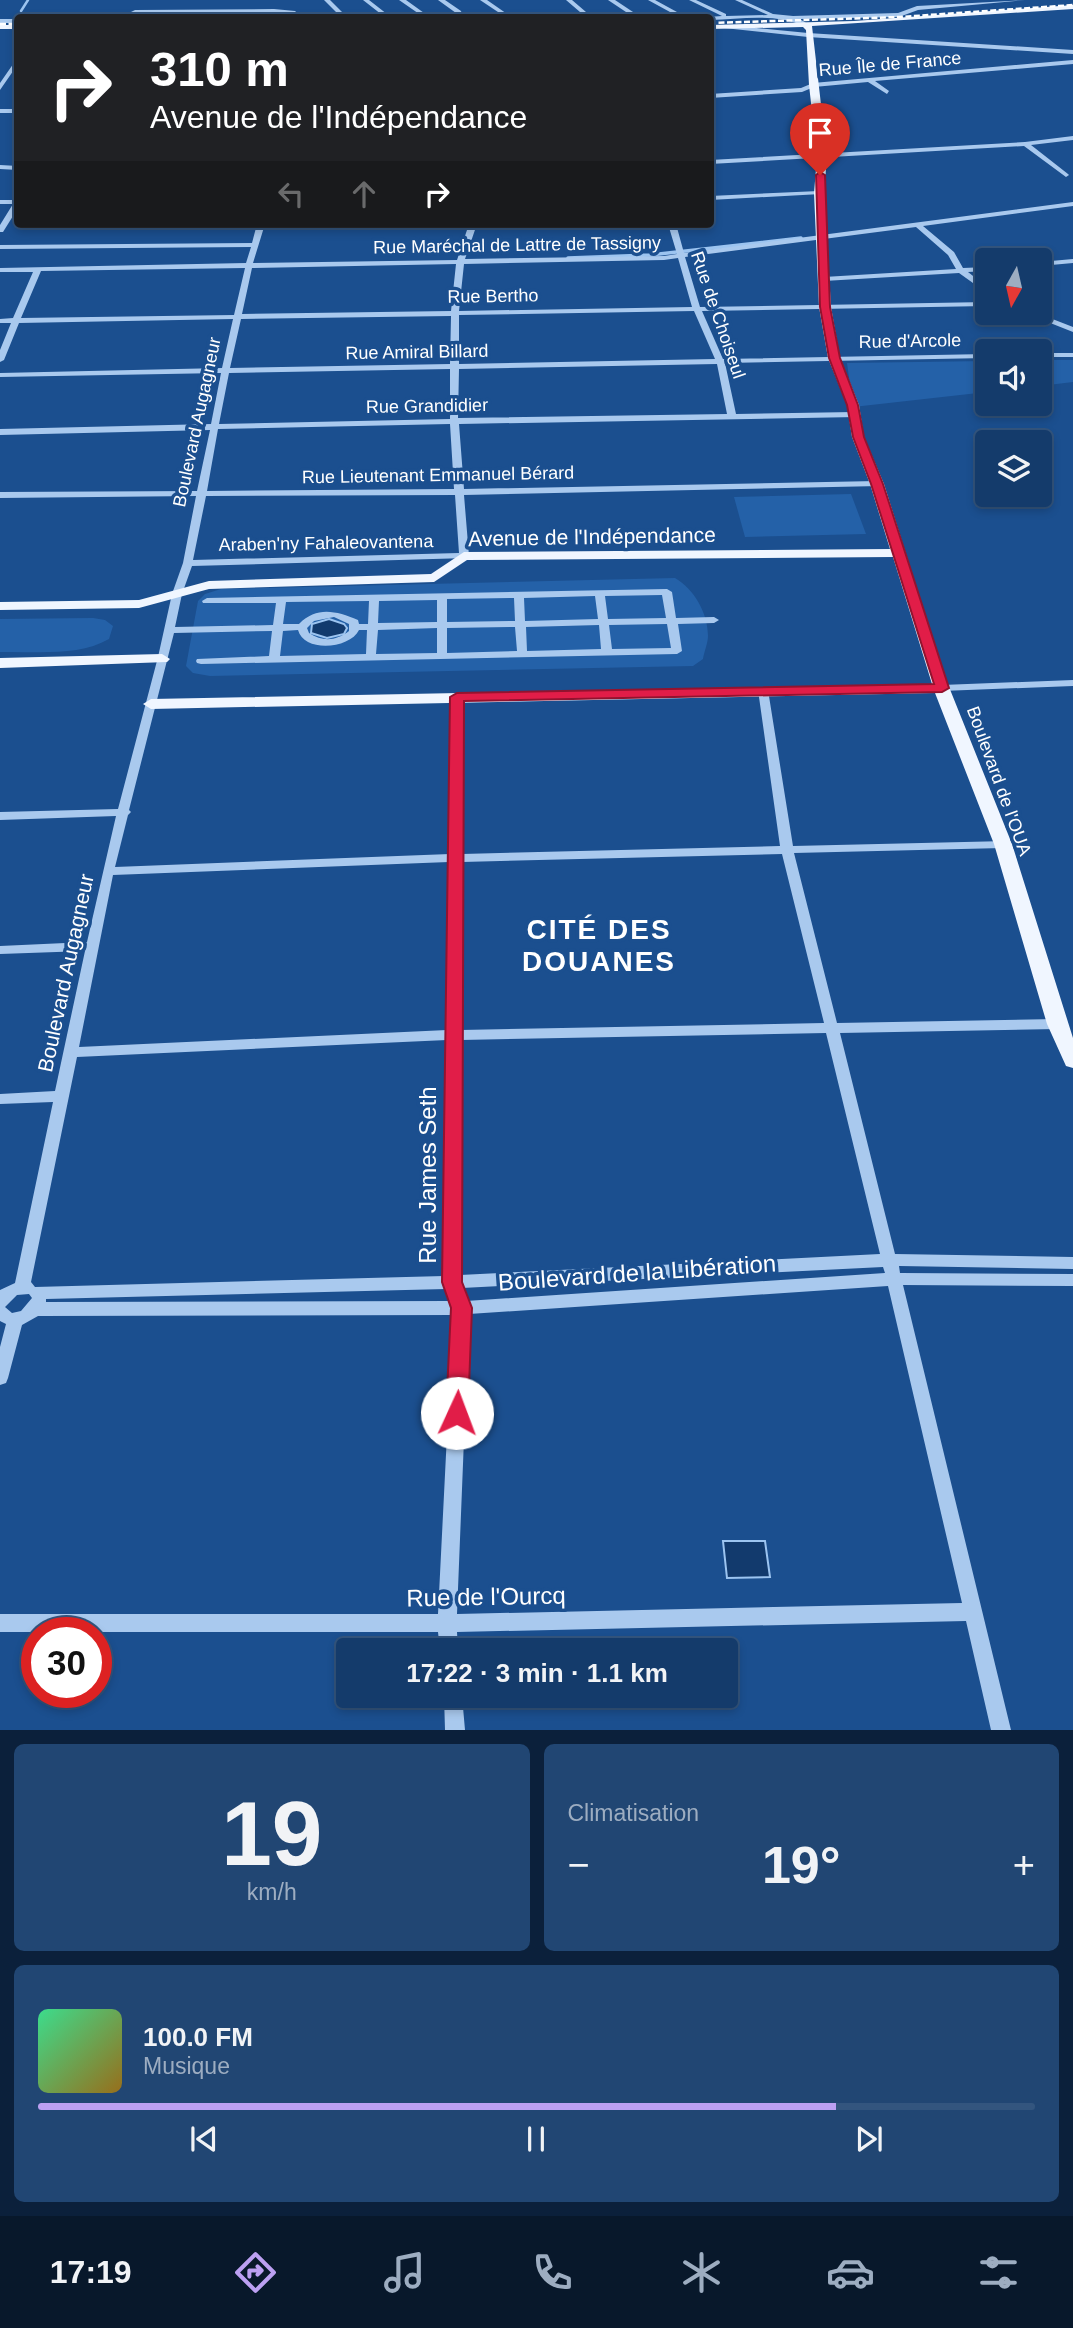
<!DOCTYPE html>
<html lang="fr">
<meta charset="utf-8">
<style>
:root{--surface:#143b6b;--page:#214673;--text:#f1f3f6;--muted:#9dadc1;--line:#33557e;--accent:#bca0f2}
body{margin:0;font-family:Helvetica,sans-serif;background:var(--page);color:var(--text);height:100vh;display:flex;flex-direction:column;font-size:26px;white-space:nowrap}
*{box-sizing:border-box;margin:0}
p{font-size:23px;color:var(--muted)}
.icon{flex:none;width:38px;height:38px;fill:none;stroke:currentColor;stroke-width:2;stroke-linecap:round;stroke-linejoin:round}
.map{position:relative;height:1730px;overflow:hidden}
.side{display:flex;flex-direction:column;gap:14px;padding:14px;background:#0b203b;flex:1}
.side>*{flex:none}
.banner{position:absolute;left:14px;top:14px;width:700px;height:214px;border-radius:7px;box-shadow:0 4px 10px #0003,0 0 0 2px var(--line);background:#202124;color:#fff;overflow:hidden}
.needle{width:46px;rotate:188deg}
.fabs{position:absolute;left:975px;top:248px;display:grid;gap:14px}
.fabs a{display:grid;place-items:center;width:77px;height:77px;border-radius:7px;background:var(--surface);box-shadow:0 4px 10px #0003,0 0 0 2px var(--line);font-size:35px}
.speed{position:absolute;left:21px;top:1617px;display:flex;gap:14px;font-size:35px;font-weight:700;text-align:center}
.speed>*{display:grid;place-content:center;width:91px;height:91px;border-radius:50%;background:var(--surface);box-shadow:0 4px 10px #0003,0 0 0 2px var(--line);line-height:1}
.speed .limit{border:10px solid #d22;background:#fff;color:#111}
.pin{position:absolute;display:grid;place-items:center;width:60px;height:60px;color:#fff;margin:-72px -30px;border-radius:50% 50% 50% 0;rotate:-45deg;box-shadow:0 0 7px #0007}
.pin .icon{rotate:45deg}
.me{position:absolute;width:77px;margin:-38px;rotate:2deg;stroke-linejoin:round;filter:drop-shadow(0 0 5px #0008)}
.turn{display:flex;align-items:center;gap:24px;height:147px;padding:0 21px;font-size:32px}
.turn .icon{width:91px;height:91px;stroke-width:2.5}
.turn b{display:block;font-size:49px;line-height:60px}
.lanes{display:flex;align-items:center;height:66px;padding:0 21px;background:#0003;justify-content:center;gap:35px;direction:ltr}
.lanes .off{opacity:.35}
.big{font-size:52px;font-weight:700;line-height:1.1}
.side .card{flex:1;display:flex;flex-direction:column;justify-content:center;gap:10px;min-width:0;padding:0 24px;border-radius:10px;background:var(--page)}
.side .dial{align-items:center;gap:0}
.dial b{font-size:91px;line-height:1}
.song{display:flex;align-items:center;gap:21px}
.cover{width:84px;height:84px;border-radius:10px;background:linear-gradient(135deg,hsl(150 70% 55%),hsl(40 70% 35%))}
.played{height:7px;border-radius:4px;background:linear-gradient(90deg,var(--accent) 80%,var(--line) 80%)}
.keys{display:flex;justify-content:space-around;direction:ltr}
.heat{display:flex;justify-content:space-between;align-items:center;font-size:38px;direction:ltr}
.side .tiles{flex:1;display:grid;gap:14px;grid-template-columns:1fr 1fr}
.card:last-child{grid-column:span 2}
.trip{position:absolute;left:336px;top:1638px;width:402px;height:70px;border-radius:7px;background:var(--surface);box-shadow:0 4px 10px #0003,0 0 0 2px var(--line);font-weight:700;line-height:70px;text-align:center}
.tabs{display:flex;height:112px;justify-content:space-around;align-items:center;background:#08182b;color:var(--muted)}
.tabs .icon{width:49px;height:49px}
.tabs .selected{color:var(--accent)}
.tabs b{font-size:32px;color:var(--text)}
.map>svg:first-child{display:block}
.green{fill:#2461a8}
.water{fill:#123a6d;stroke:#9cc4f0;stroke-width:2}
.lines{fill:none;stroke-linecap:round;stroke-linejoin:round}
.stream-far1{stroke:#9cc4f0;stroke-width:2.5}
.stream{stroke:#9cc4f0;stroke-width:3.5}
.minor{fill:#a9c9ee;fill-rule:evenodd}
.major{fill:#f0f6ff;fill-rule:evenodd}
.rail{stroke:#fff;stroke-width:2.5;stroke-dasharray:6 2.5;stroke-linecap:butt}
.route{fill:#e11d48;stroke:#92132f;stroke-width:2}
.labels{text-anchor:middle;stroke-width:7;stroke-linejoin:round;paint-order:stroke}
.far-street-label{font-size:18px;fill:#fff;stroke:#1b4f8f}
.street-label{font-size:21px;fill:#fff;stroke:#1b4f8f}
.near-street-label{font-size:24px;fill:#fff;stroke:#1b4f8f}
.district-label{font-size:28px;font-weight:bold;letter-spacing:2px;fill:#fff;stroke:#1b4f8f}
</style>
<div class="map">
<svg width="1073" height="1730" viewBox="0 0 1073 1730">
<rect width="100%" height="100%" fill="#1b4f8f"/>
<path class="green" d="M 1040,360 L 1073,360 L 1073,382 L 1040,386 Z
M 987,361 L 987,392 L 853,407 L 847,363 Z
M 851,494 L 866,534 L 745,537 L 734,497 Z
M 675,578 C 694,589 708,613 708,636 C 708,643 704,652 703,659 L 693,666 L 210,676 L 193,673 L 186,666 L 198,601 L 205,594 L 221,589 Z
M 93,618 L 105,620 L 113,626 L 109,639 C 78,657 35,651 0,652 L 0,619 Z"/>
<path class="water" d="M 329,619 L 344,624 L 347,628 L 344,634 L 327,638 L 311,633 L 312,624 Z
M 723,1541 L 765,1541 L 770,1577 L 727,1578 Z"/>
<g class="lines">
<path class="stream-far1" d="M 21,11 L 28,0"/>
<path class="stream" d="M 568,258 L 650,255 L 801,238"/>
<path class="minor" d="M 324,0 L 330,0 L 348,18 L 342,18 Z
M 363,0 L 369,0 L 392,18 L 386,18 Z
M 399,0 L 406,0 L 431,18 L 425,18 Z
M 438,0 L 445,0 L 461,11 L 463,18 L 457,18 L 456,13 Z
M 480,0 L 487,0 L 513,18 L 507,18 Z
M 566,0 L 572,0 L 593,18 L 587,18 Z
M 608,0 L 615,0 L 642,18 L 635,18 Z
M 648,0 L 655,0 L 688,18 L 681,18 Z
M 689,0 L 696,0 L 726,14 L 726,16 L 768,15 L 735,0 L 742,0 L 773,14 L 793,16 L 898,13 L 917,6 L 1025,0 L 918,10 L 899,17 L 800,19 L 806,23 L 804,26 C 775,13 742,19 710,20 L 708,17 L 722,16 Z
M 274,9 L 295,11 L 303,18 L 297,18 L 292,14 L 274,13 L 136,14 L 127,18 L 119,18 L 135,10 Z
M 0,19 L 18,19 L 18,23 L 0,23 Z
M 726,25 L 808,33 L 1073,50 L 1073,54 L 808,37 L 724,28 Z
M 18,57 L 18,64 L 0,90 L 0,83 Z
M 1073,60 L 1073,64 L 875,81 L 889,91 L 887,94 L 868,82 L 814,87 L 802,92 L 710,98 L 710,94 L 801,88 L 813,83 Z
M 0,109 L 18,109 L 18,113 L 0,113 Z
M 1073,136 L 1073,140 L 1031,145 L 1068,174 L 1069,175 L 1066,177 L 1024,146 L 710,164 L 710,160 L 1025,142 Z
M 0,165 L 18,166 L 18,170 L 0,169 Z
M 819,191 L 821,192 L 821,194 L 710,200 L 710,196 Z
M 0,200 L 18,200 L 18,208 L 3,232 L 0,232 L 0,225 L 13,204 L 0,204 Z
M 1073,202 L 1073,206 L 923,226 L 954,252 L 963,268 L 987,267 L 987,271 L 968,272 L 987,287 L 987,293 L 959,273 L 824,281 L 820,279 L 824,277 L 956,269 L 948,255 L 916,227 L 685,257 L 700,307 L 987,302 L 987,306 L 702,311 L 723,359 L 987,354 L 987,358 L 725,363 L 736,414 L 854,412 L 858,415 L 857,417 L 459,424 L 464,489 L 877,481 L 880,482 L 880,486 L 464,495 L 469,556 L 467,558 L 192,566 L 182,594 L 175,627 L 273,625 L 276,603 L 203,603 L 202,601 L 207,598 L 667,589 L 672,592 L 676,618 L 714,617 L 719,620 L 714,623 L 678,624 L 682,651 L 677,654 L 201,664 L 197,663 L 196,661 L 197,659 L 269,656 L 272,631 L 174,633 L 129,810 L 131,812 L 128,815 L 115,867 L 450,854 L 452,697 L 457,694 L 462,697 L 462,854 L 780,846 L 758,690 L 763,687 L 768,690 L 793,846 L 1007,841 L 1009,844 L 1003,848 L 794,853 L 837,1023 L 1057,1019 L 1062,1021 L 1064,1024 L 1062,1027 L 1057,1029 L 840,1033 L 895,1254 L 1073,1257 L 1073,1269 L 899,1266 L 900,1273 L 1073,1274 L 1073,1286 L 903,1285 L 1011,1730 L 991,1730 L 966,1621 L 457,1632 L 458,1650 L 440,1650 L 438,1632 L 0,1632 L 0,1614 L 438,1614 L 453,1315 L 38,1316 L 22,1325 L 8,1378 L 6,1383 L 0,1385 L 0,1347 L 6,1324 L 0,1321 L 0,1290 L 15,1283 L 53,1102 L 0,1104 L 0,1094 L 55,1091 L 85,951 L 0,954 L 0,946 L 87,942 L 116,816 L 0,820 L 0,812 L 118,809 L 158,657 L 172,594 L 183,563 L 196,496 L 0,498 L 0,492 L 197,491 L 210,430 L 0,435 L 0,429 L 211,424 L 221,373 L 0,377 L 0,373 L 222,368 L 233,319 L 19,323 L 4,360 L 0,362 L 0,350 L 11,323 L 0,323 L 0,319 L 13,318 L 33,272 L 0,272 L 0,268 L 246,263 L 251,247 L 0,249 L 0,245 L 252,243 L 257,224 L 265,224 L 253,263 L 457,260 L 469,224 L 477,224 L 465,259 L 664,256 L 677,254 L 668,224 L 676,224 L 684,253 ZM 678,258 L 692,307 L 459,311 L 464,264 L 664,260 ZM 456,264 L 451,311 L 242,314 L 252,268 ZM 245,268 L 234,315 L 21,318 L 41,271 ZM 694,311 L 715,359 L 459,364 L 459,315 ZM 451,316 L 450,364 L 230,368 L 241,319 ZM 717,364 L 727,414 L 458,418 L 459,369 ZM 450,369 L 450,419 L 219,424 L 229,373 ZM 450,424 L 454,489 L 207,491 L 218,429 ZM 455,495 L 459,553 L 193,560 L 206,496 ZM 662,595 L 666,618 L 608,619 L 605,596 ZM 595,596 L 598,619 L 525,621 L 524,598 ZM 514,598 L 515,621 L 447,622 L 447,599 ZM 437,600 L 437,622 L 378,623 L 379,601 ZM 369,601 L 368,624 L 359,624 L 358,620 C 336,611 317,606 299,624 L 283,624 L 286,602 ZM 334,617 L 349,624 L 349,631 C 336,641 323,642 309,633 L 307,628 L 314,621 ZM 667,624 L 671,648 L 612,649 L 609,625 ZM 599,625 L 601,649 L 527,651 L 526,627 ZM 515,627 L 517,651 L 447,653 L 447,628 ZM 437,628 L 437,653 L 376,654 L 378,630 ZM 298,630 C 304,653 350,649 359,630 L 367,630 L 366,654 L 280,656 L 283,631 ZM 782,854 L 824,1023 L 461,1030 L 462,862 ZM 449,862 L 447,1030 L 79,1047 L 113,875 ZM 826,1033 L 880,1254 L 460,1275 L 461,1040 ZM 447,1040 L 444,1276 L 35,1287 L 31,1282 L 77,1057 ZM 883,1267 L 885,1273 L 466,1301 L 462,1288 ZM 888,1286 L 962,1603 L 457,1614 L 469,1314 ZM 446,1289 L 451,1301 L 46,1302 L 46,1299 ZM 29,1294 L 32,1298 L 21,1311 L 12,1313 L 5,1307 L 17,1295 Z
M 1073,259 L 1073,263 L 1040,266 L 1040,262 Z
M 1025,313 L 1037,313 L 1073,327 L 1073,332 Z
M 1040,353 L 1073,353 L 1073,357 L 1040,357 Z
M 1073,680 L 1073,686 L 942,691 L 937,688 L 942,685 Z
M 444,1696 L 462,1696 L 465,1730 L 445,1730 Z"/>
<path class="major" d="M 1073,5 L 1073,9 L 812,26 L 827,157 L 824,193 L 831,307 L 840,358 L 859,405 L 864,437 L 884,484 L 943,672 L 1012,844 L 1073,1038 L 1073,1068 L 1066,1066 L 1047,1024 L 994,844 L 935,693 L 151,709 L 143,704 L 151,699 L 932,684 L 893,557 L 467,560 L 434,582 L 209,589 L 139,608 L 0,610 L 0,602 L 139,600 L 209,581 L 431,574 L 464,552 L 890,549 L 870,484 L 852,437 L 847,405 L 828,358 L 819,307 L 814,193 L 817,157 L 809,85 L 806,30 L 803,27 L 710,29 L 710,25 L 854,21 Z
M 0,25 L 18,25 L 18,29 L 0,29 Z
M 162,654 L 170,659 L 167,662 L 0,668 L 0,658 Z"/>
<path class="rail" d="M 710,23 L 900,17 L 1073,5
M 0,24 L 18,24"/>
</g>
<path class="route" d="M 820,172 L 825,175 L 830,307 L 840,358 L 858,405 L 864,437 L 883,484 L 949,688 L 942,692 L 464,701 L 462,1282 L 472,1308 L 468,1413 L 464,1419 L 457,1422 L 449,1419 L 446,1413 L 451,1308 L 442,1282 L 450,697 L 457,693 L 934,684 L 871,484 L 853,437 L 847,405 L 829,358 L 820,307 L 816,175 Z"/>
<g class="labels">
<g class="far-street-label">
<text transform="translate(890 64) rotate(-5)" y="6">Rue Île de France</text>
<text transform="translate(517 245) rotate(-1)" y="6">Rue Maréchal de Lattre de Tassigny</text>
<text transform="translate(493 296) rotate(-1)" y="6">Rue Bertho</text>
<text transform="translate(718 315) rotate(71)" y="6">Rue de Choiseul</text>
<text transform="translate(910 341) rotate(-1)" y="6">Rue d'Arcole</text>
<text transform="translate(417 352) rotate(-1)" y="6">Rue Amiral Billard</text>
<text transform="translate(427 406) rotate(-1)" y="6">Rue Grandidier</text>
<text transform="translate(197 422) rotate(-78)" y="6">Boulevard Augagneur</text>
<text transform="translate(438 475) rotate(-1)" y="6">Rue Lieutenant Emmanuel Bérard</text>
<text transform="translate(326 543) rotate(-1)" y="6">Araben'ny Fahaleovantena</text>
<text transform="translate(999 781) rotate(70)" y="6">Boulevard de l'OUA</text>
</g>
<g class="street-label">
<text transform="translate(592 537) rotate(-1)" y="7">Avenue de l'Indépendance</text>
<text transform="translate(66 973) rotate(-78)" y="7">Boulevard Augagneur</text>
</g>
<g class="near-street-label">
<text transform="translate(428 1175) rotate(-90)" y="8">Rue James Seth</text>
<text transform="translate(637 1273) rotate(-4)" y="8">Boulevard de la Libération</text>
<text transform="translate(486 1597) rotate(-1)" y="8">Rue de l'Ourcq</text>
</g>
<g class="district-label">
<text x="599" y="939">CITÉ DES<tspan x="599" dy="32">DOUANES</tspan></text>
</g>
</g>
</svg>
<div class="fabs">
<a><svg class="needle" viewBox="-14 -14 28 28"><path d="M0-13l5 13h-10z" fill="#e53935"/><path d="M0 13l5-13h-10z" fill="#9dadc1"/></svg></a>
<a><svg class="icon" aria-label="sound" viewBox="0 0 24 24"><path d="M4 9h4l5-4v14l-5-4H4zM17 9q2 3 0 6"/></svg></a>
<a><svg class="icon" aria-label="layers" viewBox="0 0 24 24"><path d="M12 4l9 5-9 5-9-5zM3 14l9 5 9-5"/></svg></a>
</div>
<div class="speed"><div class="limit">30</div></div>
<div class="pin" style="left:820px;top:175px;background:#d93025"><svg class="icon" aria-label="arrive" viewBox="0 0 24 24"><path d="M6 21V4h12l-3 4 3 4H6"/></svg></div>
<svg class="me" style="left:457px;top:1413px" viewBox="-20 -20 40 40"><circle r="19" fill="#fff"/><path d="M0-13L10 11 0 6-10 11z" fill="#e11d48"/></svg>
<div class="trip">17:22 · 3 min · 1.1 km</div>
<div class="banner">
<div class="turn"><svg class="icon" aria-label="right" viewBox="0 0 24 24"><path d="M7 20v-9h11M14 6l5 5-5 5"/></svg><div><b>310 m</b>Avenue de l'Indépendance</div></div>
<div class="lanes"><svg class="icon off" aria-label="left" viewBox="0 0 24 24"><path d="M17 20v-9H6M10 6l-5 5 5 5"/></svg><svg class="icon off" aria-label="ahead" viewBox="0 0 24 24"><path d="M12 20V5M6 11l6-6 6 6"/></svg><svg class="icon" aria-label="right" viewBox="0 0 24 24"><path d="M7 20v-9h11M14 6l5 5-5 5"/></svg></div>
</div>
</div>
<section class="side">
<div class="tiles">
<div class="card dial"><b>19</b><p>km/h</p></div>
<div class="card"><p>Climatisation</p>
<div class="heat"><a>−</a><b class="big">19°</b><a>+</a></div>
</div>
<div class="card">
<div class="song"><i class="cover"></i><div><b>100.0 FM</b><p>Musique</p></div></div>
<div class="played"></div>
<div class="keys"><svg class="icon" aria-label="previous" viewBox="0 0 24 24"><path d="M18 5L8 12l10 7zM5 5v14"/></svg><svg class="icon" aria-label="pause" viewBox="0 0 24 24"><path d="M8 5v14M16 5v14"/></svg><svg class="icon" aria-label="next" viewBox="0 0 24 24"><path d="M6 5l10 7-10 7zM19 5v14"/></svg></div>
</div>
</div>
</section>
<nav class="tabs">
<b>17:19</b>
<svg class="icon selected" aria-label="directions" viewBox="0 0 24 24"><path d="M12 3l9 9-9 9-9-9zM9 14v-3h6M13 9l2 2-2 2"/></svg>
<svg class="icon" aria-label="music" viewBox="0 0 24 24"><path d="M9 18V5l10-2v13"/><circle cx="6" cy="18" r="3"/><circle cx="16" cy="16" r="3"/></svg>
<svg class="icon" aria-label="phone" viewBox="0 0 24 24"><path d="M5 4h4l2 5-3 2q2 4 5 5l2-3 5 2v4C11 20 4 13 5 4z"/></svg>
<svg class="icon" aria-label="climate" viewBox="0 0 24 24"><path d="M12 3v18M4 7l16 10M4 17L20 7"/></svg>
<svg class="icon" aria-label="car" viewBox="0 0 24 24"><path d="M5 17H2v-5l4-1 3-4h7l3 4 3 1v5h-3M9 17h6M6 11h13"/><circle cx="7" cy="17" r="2"/><circle cx="17" cy="17" r="2"/></svg>
<svg class="icon" aria-label="filters" viewBox="0 0 24 24"><path d="M4 7h16M4 17h16"/><circle cx="9" cy="7" r="2"/><circle cx="15" cy="17" r="2"/></svg>
</nav>
